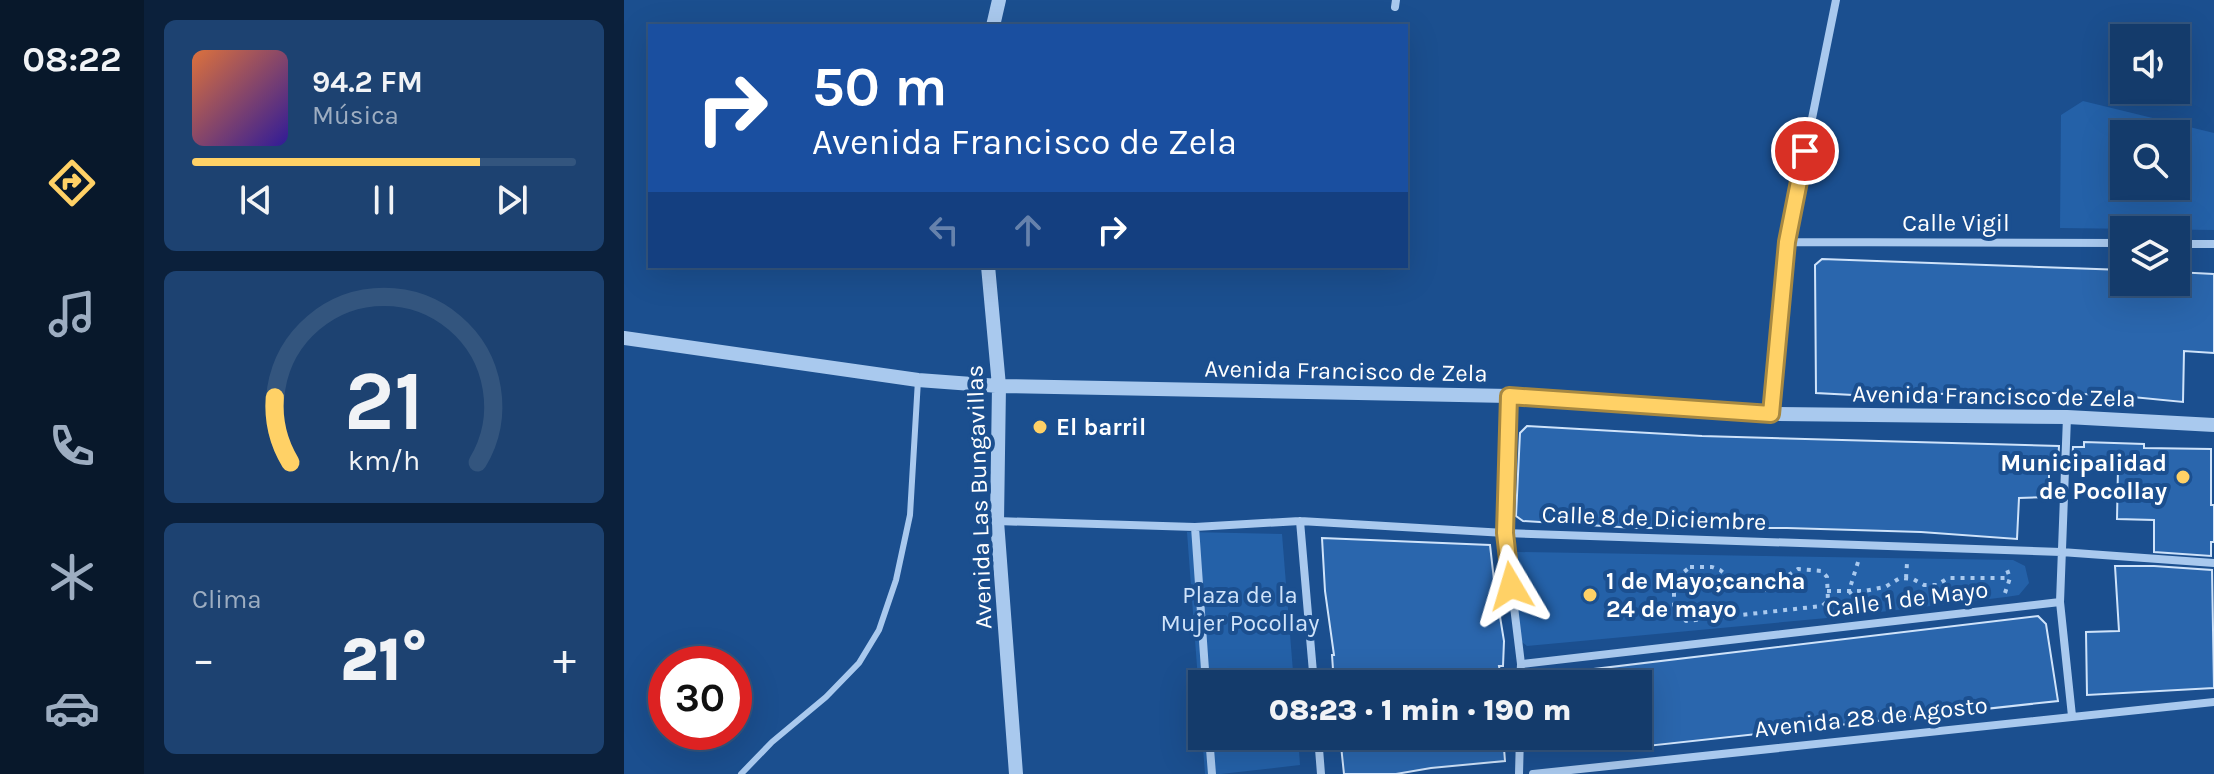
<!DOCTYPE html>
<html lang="es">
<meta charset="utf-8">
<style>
:root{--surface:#143b6b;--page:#1d4271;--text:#f1f3f6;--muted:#9dadc1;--line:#33557e;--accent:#ffd166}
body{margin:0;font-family:Karla,sans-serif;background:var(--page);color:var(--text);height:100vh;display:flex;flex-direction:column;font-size:30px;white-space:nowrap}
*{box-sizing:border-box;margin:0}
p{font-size:26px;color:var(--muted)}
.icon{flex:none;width:44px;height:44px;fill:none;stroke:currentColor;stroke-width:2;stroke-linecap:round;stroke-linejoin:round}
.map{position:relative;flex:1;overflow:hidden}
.panel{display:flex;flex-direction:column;gap:20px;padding:20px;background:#0b203b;width:480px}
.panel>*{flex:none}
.hud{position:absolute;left:24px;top:24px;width:760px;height:244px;border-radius:0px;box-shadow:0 8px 32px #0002,0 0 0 2px var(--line);background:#1a4fa0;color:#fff;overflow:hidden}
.tools{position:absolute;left:1486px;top:24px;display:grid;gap:16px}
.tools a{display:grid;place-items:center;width:80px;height:80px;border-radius:0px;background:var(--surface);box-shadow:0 8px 32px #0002,0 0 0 2px var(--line);font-size:40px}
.speed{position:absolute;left:24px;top:646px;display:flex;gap:16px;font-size:40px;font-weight:700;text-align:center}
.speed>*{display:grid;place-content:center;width:104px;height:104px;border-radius:50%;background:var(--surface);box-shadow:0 8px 32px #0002,0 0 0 2px var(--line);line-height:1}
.speed .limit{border:12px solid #d22;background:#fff;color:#111}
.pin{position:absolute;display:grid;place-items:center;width:68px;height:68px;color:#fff;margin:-34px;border:4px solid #fff;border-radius:50%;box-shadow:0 2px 8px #0007}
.me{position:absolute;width:88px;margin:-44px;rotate:353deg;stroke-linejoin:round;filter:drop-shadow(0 0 6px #0008)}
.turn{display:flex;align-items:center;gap:28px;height:168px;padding:0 32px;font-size:36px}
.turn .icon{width:104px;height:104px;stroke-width:2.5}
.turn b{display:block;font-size:56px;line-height:68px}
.lanes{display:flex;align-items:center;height:76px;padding:0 32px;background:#0003;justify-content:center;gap:40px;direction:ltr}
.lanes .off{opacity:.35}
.big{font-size:60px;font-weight:800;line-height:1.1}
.panel .tile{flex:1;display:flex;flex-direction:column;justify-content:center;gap:12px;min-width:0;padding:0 28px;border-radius:12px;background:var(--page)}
.panel .dial{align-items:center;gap:0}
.dial svg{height:208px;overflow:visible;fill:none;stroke:var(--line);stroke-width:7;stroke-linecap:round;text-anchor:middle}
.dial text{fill:var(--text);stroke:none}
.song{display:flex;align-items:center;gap:24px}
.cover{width:96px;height:96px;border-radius:12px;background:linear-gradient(135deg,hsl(20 70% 55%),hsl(250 70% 35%))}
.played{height:8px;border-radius:4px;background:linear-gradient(90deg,var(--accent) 75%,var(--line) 75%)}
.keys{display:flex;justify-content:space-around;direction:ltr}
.heat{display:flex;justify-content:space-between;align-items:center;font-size:44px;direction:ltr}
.trip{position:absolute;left:564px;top:670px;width:464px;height:80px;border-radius:0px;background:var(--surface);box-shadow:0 8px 32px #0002,0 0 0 2px var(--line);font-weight:800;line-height:80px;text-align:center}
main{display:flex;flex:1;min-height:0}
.tabs{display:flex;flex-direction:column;width:144px;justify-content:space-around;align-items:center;background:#08182b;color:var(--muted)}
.tabs .icon{width:56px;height:56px}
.tabs .current{color:var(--accent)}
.tabs b{font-size:36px;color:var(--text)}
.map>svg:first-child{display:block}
.green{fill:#2461a8;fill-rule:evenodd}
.building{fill:#2a66ad;stroke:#cfe3fa;stroke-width:2}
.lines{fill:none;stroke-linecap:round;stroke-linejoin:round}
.path{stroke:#a9c9ee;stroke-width:4;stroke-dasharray:4 6;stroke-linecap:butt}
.service{stroke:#a9c9ee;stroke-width:6}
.minor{stroke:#a9c9ee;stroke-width:8}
.tertiary{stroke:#a9c9ee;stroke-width:14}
.route-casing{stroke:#a68842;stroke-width:20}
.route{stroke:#ffd166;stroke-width:14}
.poi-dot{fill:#ffd166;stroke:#1b4f8f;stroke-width:3}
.labels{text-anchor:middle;stroke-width:8;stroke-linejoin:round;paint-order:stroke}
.street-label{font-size:24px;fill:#fff;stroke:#1b4f8f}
.poi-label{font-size:24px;font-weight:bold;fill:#fff;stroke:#1b4f8f;text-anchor:start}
.park-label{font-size:24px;fill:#cfe3fa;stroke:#1b4f8f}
</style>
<main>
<nav class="tabs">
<b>08:22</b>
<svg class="icon current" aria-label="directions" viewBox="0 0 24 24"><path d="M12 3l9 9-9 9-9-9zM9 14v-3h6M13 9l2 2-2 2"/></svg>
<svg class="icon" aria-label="music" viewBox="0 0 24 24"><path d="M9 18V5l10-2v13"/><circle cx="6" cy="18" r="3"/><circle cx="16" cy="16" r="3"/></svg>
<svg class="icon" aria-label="phone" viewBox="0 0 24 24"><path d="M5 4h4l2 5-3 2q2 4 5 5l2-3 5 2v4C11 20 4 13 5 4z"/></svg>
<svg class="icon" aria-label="climate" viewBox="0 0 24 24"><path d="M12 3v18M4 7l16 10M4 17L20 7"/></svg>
<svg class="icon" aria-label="car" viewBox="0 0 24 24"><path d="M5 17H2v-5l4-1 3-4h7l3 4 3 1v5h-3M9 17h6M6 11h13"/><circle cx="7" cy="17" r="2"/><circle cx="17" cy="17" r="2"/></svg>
</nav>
<section class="panel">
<div class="tile">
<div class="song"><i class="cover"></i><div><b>94.2 FM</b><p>Música</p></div></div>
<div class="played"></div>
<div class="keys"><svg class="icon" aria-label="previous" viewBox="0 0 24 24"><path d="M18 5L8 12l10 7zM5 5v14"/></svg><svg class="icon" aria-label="pause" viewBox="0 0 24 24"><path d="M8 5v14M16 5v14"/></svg><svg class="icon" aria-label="next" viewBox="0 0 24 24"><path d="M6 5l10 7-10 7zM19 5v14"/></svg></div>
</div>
<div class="tile dial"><svg viewBox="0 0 100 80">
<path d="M14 69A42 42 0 1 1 86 69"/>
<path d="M14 69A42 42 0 0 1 8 44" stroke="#ffd166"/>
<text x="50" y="56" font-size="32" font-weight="700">21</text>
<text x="50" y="72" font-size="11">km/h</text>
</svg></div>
<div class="tile"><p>Clima</p>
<div class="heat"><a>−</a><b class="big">21°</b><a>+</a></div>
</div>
</section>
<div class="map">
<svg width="1590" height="774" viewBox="0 0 1590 774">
<rect width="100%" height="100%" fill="#1b4f8f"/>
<path class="green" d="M 1459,101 L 1590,133 L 1590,230 L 1436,228 L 1437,115 ZM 1500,134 L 1552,134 L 1552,186 L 1500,186 Z
M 563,532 L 658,534 L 670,684 L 578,684 L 578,736 L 674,736 L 676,765 L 597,774 L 581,774 Z
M 893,552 L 1389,560 L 1401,566 L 1405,583 L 1395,595 L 1382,597 L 1214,617 L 903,646 L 893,638 L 888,558 Z"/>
<path class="building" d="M 1198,259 L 1500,270 L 1500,282 L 1552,282 L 1552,272 L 1590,274 L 1590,353 L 1560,351 L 1559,402 L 1488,395 L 1427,393 L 1344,393 L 1248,396 L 1192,393 L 1191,265 Z
M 903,426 L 1078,436 L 1435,446 L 1434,465 L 1425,465 L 1425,497 L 1395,498 L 1393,539 L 1297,532 L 1163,528 L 1011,528 L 899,521 L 892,516 L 896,433 Z
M 1460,442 L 1520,444 L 1520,448 L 1587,449 L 1587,505 L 1590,505 L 1590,542 L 1587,542 L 1587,556 L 1530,552 L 1530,520 L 1493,519 L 1494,467 L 1448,466 L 1449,447 L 1460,447 Z
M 698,538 L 866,545 L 870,580 L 880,641 L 879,666 L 875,666 L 878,684 L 710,684 L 708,655 L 710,655 L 701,591 Z
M 1491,566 L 1530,566 L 1588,570 L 1590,688 L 1463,695 L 1462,632 L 1495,631 Z
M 1414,616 L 1422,624 L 1434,701 L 1014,747 L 1014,684 L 963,684 L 962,670 Z
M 716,736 L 879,736 L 881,761 L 807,768 L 772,774 L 720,774 Z"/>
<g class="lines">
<path class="path" d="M 1234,562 L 1225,591 L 1239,609
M 1066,567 L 1088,567 L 1096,570 L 1112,583 L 1124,590 L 1141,590 L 1174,569 L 1198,571 L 1203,577 L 1204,601 L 1198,606 L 1062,621 L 1050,605 L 1050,580 Z
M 1282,578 L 1283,563
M 1308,585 L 1310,603
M 1203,591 L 1240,591 L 1261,587 L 1276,578 L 1289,579 L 1300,585 L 1313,585 L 1324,578 L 1386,578
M 1381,593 L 1386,578 L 1382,567"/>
<path class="service" d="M 117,774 L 148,742 L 202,697 L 235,663 L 255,630 L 272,580 L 286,515 L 294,380"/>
<path class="minor" d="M 771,7 L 772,0
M 1163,242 L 1500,243
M 1552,244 L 1590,244
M 885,396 L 881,533 L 897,664 L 896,684
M 1147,414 L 1163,242 L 1212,0
M 1443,417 L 1436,602 L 1448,716
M 373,521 L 571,527 L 676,521 L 881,533 L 1437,552 L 1590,563
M 676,521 L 690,684
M 571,527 L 582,684
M 897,664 L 1436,602
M 585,736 L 588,774
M 694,736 L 697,774
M 895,774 L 896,736
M 909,774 L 1590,702"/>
<path class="tertiary" d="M 369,26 L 375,0
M 364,266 L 375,386 L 373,521 L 392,774
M 0,338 L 294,380 L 375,386 L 885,396 L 1147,414 L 1443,417 L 1590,425"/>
</g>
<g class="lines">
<defs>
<path id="route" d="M 887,586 L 881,533 L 885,396 L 1147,414 L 1163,242 L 1181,151"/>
</defs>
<use href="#route" class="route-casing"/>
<use href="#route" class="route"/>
</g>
<g class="poi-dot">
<circle cx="416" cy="427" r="8"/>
<circle cx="1559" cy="477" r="8"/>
<circle cx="966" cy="595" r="8"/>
</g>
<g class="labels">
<g class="street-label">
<text x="1332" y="231">Calle Vigil</text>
<text transform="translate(722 371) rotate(1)" y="8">Avenida Francisco de Zela</text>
<text transform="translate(1370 396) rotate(1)" y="8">Avenida Francisco de Zela</text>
<text transform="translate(355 497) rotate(-92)" y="8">Avenida Las Bungavillas</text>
<text transform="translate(1030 518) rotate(2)" y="8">Calle 8 de Diciembre</text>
<text transform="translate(1283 599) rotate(-7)" y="8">Calle 1 de Mayo</text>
<text transform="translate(1247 717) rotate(-6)" y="8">Avenida 28 de Agosto</text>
</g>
<g class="poi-label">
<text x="432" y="435">El barril</text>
<text x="1543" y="471" text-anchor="end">Municipalidad<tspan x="1543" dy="28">de Pocollay</tspan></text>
<text x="982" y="589">1 de Mayo;cancha<tspan x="982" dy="28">24 de mayo</tspan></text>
</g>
<g class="park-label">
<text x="616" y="603">Plaza de la<tspan x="616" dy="28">Mujer Pocollay</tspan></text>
</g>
</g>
</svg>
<div class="tools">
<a><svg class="icon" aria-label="sound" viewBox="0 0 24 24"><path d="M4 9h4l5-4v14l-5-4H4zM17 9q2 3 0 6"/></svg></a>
<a><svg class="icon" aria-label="search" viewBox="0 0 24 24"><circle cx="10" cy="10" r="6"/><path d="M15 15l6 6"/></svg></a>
<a><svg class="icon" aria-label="layers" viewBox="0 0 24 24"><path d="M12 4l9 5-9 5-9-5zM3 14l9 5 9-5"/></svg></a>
</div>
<div class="speed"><div class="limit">30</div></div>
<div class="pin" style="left:1181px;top:151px;background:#d93025"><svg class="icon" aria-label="arrive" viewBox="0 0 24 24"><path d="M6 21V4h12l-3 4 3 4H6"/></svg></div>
<svg class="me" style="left:887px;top:586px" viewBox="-20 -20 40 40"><path d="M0-17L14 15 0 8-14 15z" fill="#ffd166" stroke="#fff" stroke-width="4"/></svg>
<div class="trip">08:23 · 1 min · 190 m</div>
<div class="hud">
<div class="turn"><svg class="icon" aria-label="right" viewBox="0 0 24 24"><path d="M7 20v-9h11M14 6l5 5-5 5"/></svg><div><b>50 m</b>Avenida Francisco de Zela</div></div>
<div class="lanes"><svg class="icon off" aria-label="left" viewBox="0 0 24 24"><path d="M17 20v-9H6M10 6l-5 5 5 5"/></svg><svg class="icon off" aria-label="ahead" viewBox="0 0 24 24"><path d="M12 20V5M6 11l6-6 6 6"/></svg><svg class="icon" aria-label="right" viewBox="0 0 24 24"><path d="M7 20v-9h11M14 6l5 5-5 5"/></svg></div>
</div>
</div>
</main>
